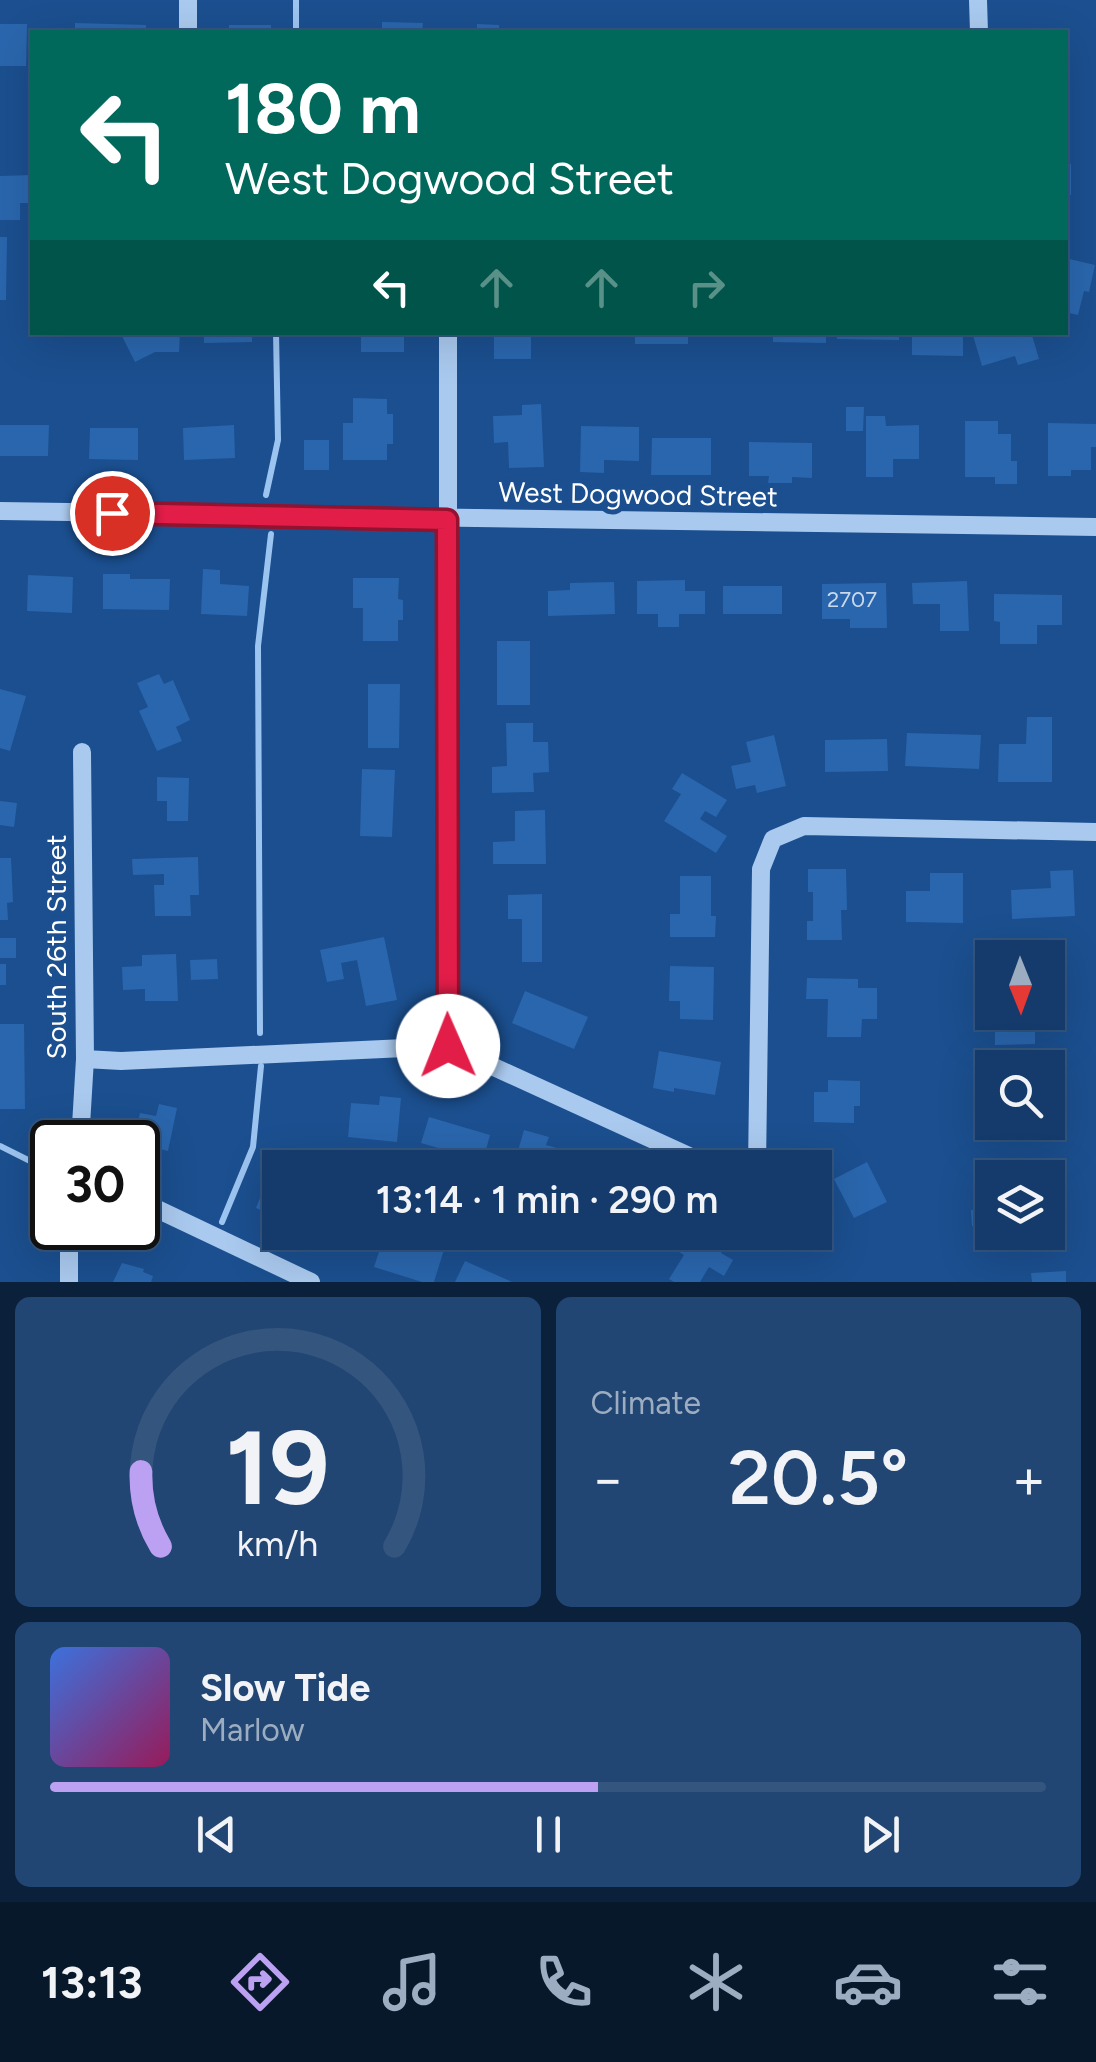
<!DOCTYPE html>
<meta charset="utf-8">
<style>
:root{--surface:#143b6b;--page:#214673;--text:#f1f3f6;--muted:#9dadc1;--line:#33557e;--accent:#bca0f2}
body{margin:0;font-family:Figtree,sans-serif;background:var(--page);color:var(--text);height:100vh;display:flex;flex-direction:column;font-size:38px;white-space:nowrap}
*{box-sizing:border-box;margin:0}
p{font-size:32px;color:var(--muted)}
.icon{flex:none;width:55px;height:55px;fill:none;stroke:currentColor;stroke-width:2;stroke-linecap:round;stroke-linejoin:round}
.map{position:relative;height:1282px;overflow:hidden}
.drawer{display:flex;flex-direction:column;gap:15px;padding:15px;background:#0b203b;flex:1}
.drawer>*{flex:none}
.guide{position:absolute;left:30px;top:30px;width:1038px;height:305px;border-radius:0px;box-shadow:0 10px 40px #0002,0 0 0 2px var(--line);background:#00695c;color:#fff;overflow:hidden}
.needle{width:65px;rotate:179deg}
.buttons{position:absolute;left:975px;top:940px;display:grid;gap:20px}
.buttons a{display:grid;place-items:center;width:90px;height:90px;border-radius:0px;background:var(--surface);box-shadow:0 10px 40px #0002,0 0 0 2px var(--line);font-size:50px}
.speed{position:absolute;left:30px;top:1120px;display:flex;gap:20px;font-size:50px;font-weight:700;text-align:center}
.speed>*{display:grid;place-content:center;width:130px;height:130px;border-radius:50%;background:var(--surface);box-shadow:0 10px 40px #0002,0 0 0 2px var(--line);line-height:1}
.speed .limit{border:5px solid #111;border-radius:15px;background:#fff;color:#111}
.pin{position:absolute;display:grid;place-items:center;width:85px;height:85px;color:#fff;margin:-42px;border:5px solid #fff;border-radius:50%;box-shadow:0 2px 10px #0007}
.me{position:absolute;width:110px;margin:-55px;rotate:359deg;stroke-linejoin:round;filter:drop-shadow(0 0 8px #0008)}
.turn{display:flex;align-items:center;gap:35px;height:210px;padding:0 30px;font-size:45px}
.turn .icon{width:130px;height:130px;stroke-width:2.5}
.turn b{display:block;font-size:70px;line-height:85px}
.lanes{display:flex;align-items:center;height:95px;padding:0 30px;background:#0003;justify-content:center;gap:50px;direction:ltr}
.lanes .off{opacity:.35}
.big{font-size:75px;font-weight:600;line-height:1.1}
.drawer .tile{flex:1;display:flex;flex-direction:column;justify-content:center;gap:15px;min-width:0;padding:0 35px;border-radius:15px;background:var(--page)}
.drawer .dial{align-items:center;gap:0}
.dial svg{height:260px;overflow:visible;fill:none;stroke:var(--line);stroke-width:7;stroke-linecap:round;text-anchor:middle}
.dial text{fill:var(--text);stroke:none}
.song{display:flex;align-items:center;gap:30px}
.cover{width:120px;height:120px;border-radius:15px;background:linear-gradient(135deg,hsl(220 70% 55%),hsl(330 70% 35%))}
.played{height:10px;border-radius:5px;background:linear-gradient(90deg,var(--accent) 55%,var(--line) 55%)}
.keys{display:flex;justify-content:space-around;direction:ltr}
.heat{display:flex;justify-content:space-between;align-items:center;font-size:55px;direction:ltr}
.drawer .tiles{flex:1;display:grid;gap:15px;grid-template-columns:1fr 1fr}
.tile:last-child{grid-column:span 2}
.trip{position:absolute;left:262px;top:1150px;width:570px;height:100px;border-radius:0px;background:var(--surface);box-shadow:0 10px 40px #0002,0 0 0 2px var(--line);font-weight:600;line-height:100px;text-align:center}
.menu{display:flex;height:160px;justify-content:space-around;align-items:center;background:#08182b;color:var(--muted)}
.menu .icon{width:70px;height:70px}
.menu .current{color:var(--accent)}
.menu b{font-size:45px;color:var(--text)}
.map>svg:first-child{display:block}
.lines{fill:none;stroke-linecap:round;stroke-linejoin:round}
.stream{stroke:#9cc4f0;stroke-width:6}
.building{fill:#2a66ad}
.minor{stroke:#a9c9ee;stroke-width:18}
.route-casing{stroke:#92132f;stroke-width:25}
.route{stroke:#e11d48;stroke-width:18}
.labels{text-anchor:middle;stroke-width:10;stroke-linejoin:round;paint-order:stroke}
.number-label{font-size:22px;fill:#cad9ea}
.street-label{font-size:28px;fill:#fff;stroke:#1b4f8f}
</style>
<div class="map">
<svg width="1096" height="1282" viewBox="0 0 1096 1282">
<rect width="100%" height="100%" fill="#1b4f8f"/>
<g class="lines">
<path class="stream" d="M 296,0 L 296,32
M 266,495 L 278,440 L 276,332
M 260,1033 L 258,646 L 271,534
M 0,1146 L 52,1172
M 222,1222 L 253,1147 L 261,1066"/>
</g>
<path class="building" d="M 382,22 L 423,23 L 422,32 L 382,32 Z
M 75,23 L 146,25 L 146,32 L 75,32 Z
M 0,24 L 27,24 L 26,66 L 0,66 Z
M 477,24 L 499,25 L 499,32 L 477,32 Z
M 229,25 L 271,25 L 271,32 L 229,32 Z
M 321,29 L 347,29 L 347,32 L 321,32 Z
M 1065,164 L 1071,164 L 1071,195 L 1065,195 Z
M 32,175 L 32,203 L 20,203 L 20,220 L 0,220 L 0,176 Z
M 0,237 L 7,237 L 6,300 L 0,300 Z
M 1065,258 L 1095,265 L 1089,292 L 1084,291 L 1078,315 L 1065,312 Z
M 120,332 L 180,332 L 179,352 L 155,352 L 135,362 Z
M 204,332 L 252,332 L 252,342 L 204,343 Z
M 361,332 L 404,332 L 404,352 L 361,352 Z
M 494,332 L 531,332 L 531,359 L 494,359 Z
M 567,332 L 619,332 L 619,336 L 567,336 Z
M 635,332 L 688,332 L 688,344 L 635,344 Z
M 773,332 L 826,332 L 826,343 L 773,342 Z
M 837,332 L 899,332 L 899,340 L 837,339 Z
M 912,332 L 963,332 L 963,356 L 912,355 Z
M 972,332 L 1031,332 L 1039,359 L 1018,365 L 1015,356 L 982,366 Z
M 353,398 L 387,399 L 387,414 L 393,414 L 393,444 L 387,444 L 387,460 L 343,460 L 343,423 L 353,423 Z
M 541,404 L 544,467 L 509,468 L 508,442 L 494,443 L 493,416 L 522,415 L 522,405 Z
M 846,407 L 864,407 L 863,431 L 846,431 Z
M 866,416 L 885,416 L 886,426 L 919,425 L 919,459 L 893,459 L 893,477 L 866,477 Z
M 965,421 L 998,421 L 998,434 L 1011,434 L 1011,461 L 1017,461 L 1017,484 L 995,484 L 995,477 L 965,477 Z
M 1048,423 L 1096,424 L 1096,447 L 1091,447 L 1091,470 L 1071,470 L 1071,476 L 1048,476 Z
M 0,425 L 49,425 L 48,456 L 0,456 Z
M 234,425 L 235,458 L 184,460 L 183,428 Z
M 581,426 L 639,427 L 639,461 L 604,460 L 604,473 L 580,472 Z
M 90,428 L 138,428 L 138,460 L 89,459 Z
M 652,438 L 711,438 L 711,475 L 651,475 Z
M 304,440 L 329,440 L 329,470 L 304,470 Z
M 749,442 L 812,443 L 812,478 L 792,477 L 792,483 L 768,483 L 769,476 L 749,476 Z
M 203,569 L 220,570 L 220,584 L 249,586 L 247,616 L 201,614 Z
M 103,574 L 130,574 L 130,579 L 170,579 L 169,610 L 103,609 Z
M 28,575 L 73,577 L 72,613 L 27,611 Z
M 353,578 L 399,578 L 398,599 L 403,600 L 403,620 L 398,620 L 398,641 L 363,641 L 363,608 L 353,608 Z
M 685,580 L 685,591 L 705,591 L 705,614 L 679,614 L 679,627 L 658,627 L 658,614 L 637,614 L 637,581 Z
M 967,581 L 969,631 L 940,631 L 940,604 L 913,604 L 912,583 Z
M 614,582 L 615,614 L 548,616 L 548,591 L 570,590 L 570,583 Z
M 886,583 L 887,628 L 850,628 L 850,619 L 822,619 L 822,584 Z
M 723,586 L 782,586 L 782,614 L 723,614 Z
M 994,594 L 1062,595 L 1062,625 L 1037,625 L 1037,644 L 1000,644 L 1000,622 L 994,621 Z
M 497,641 L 530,641 L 530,705 L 497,705 Z
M 159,674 L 164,684 L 173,680 L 190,720 L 176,727 L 182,741 L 157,751 L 139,711 L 148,707 L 137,683 Z
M 368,684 L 400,684 L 399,748 L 368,748 Z
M 0,689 L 26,696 L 10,751 L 0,748 Z
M 1027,717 L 1052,717 L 1052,782 L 998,782 L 999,744 L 1026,744 Z
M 506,723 L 533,723 L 533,742 L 548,742 L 549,772 L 533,773 L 534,792 L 492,793 L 492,767 L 507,766 Z
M 907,733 L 981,735 L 979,769 L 905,766 Z
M 774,735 L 786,786 L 757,793 L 755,785 L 736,789 L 731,766 L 751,762 L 746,742 Z
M 887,739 L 888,771 L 825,772 L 825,740 Z
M 362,769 L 395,770 L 392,837 L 360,836 Z
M 682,773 L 727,800 L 716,817 L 705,811 L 700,819 L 727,836 L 716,853 L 664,821 L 681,794 L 672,789 Z
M 157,777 L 189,778 L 188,821 L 167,821 L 167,801 L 157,801 Z
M 0,801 L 17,803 L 14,827 L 0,825 Z
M 545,810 L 546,864 L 493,864 L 493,842 L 515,841 L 515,811 Z
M 198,857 L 199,895 L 190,895 L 191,916 L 155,916 L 154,885 L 164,885 L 164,874 L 133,875 L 132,859 Z
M 0,858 L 11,858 L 13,902 L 7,903 L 8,920 L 0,920 Z
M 808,869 L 846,869 L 847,910 L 841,910 L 842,940 L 807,940 L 807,921 L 813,921 L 813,892 L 808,892 Z
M 1073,870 L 1075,916 L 1012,919 L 1011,890 L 1051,888 L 1050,871 Z
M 930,873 L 963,873 L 963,923 L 906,922 L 906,891 L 930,891 Z
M 680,876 L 711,876 L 711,916 L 716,916 L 715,937 L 670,937 L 670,914 L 680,914 Z
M 542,894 L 542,962 L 522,962 L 522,919 L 508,919 L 508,895 Z
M 384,937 L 397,1000 L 366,1006 L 357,960 L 341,963 L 344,979 L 327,982 L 320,950 Z
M 0,938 L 16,938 L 16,958 L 0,958 Z
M 176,954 L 178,1001 L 145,1001 L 145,989 L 123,990 L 122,967 L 142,966 L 142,955 Z
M 217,959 L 218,979 L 191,980 L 190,960 Z
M 0,964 L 6,964 L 6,985 L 0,985 Z
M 670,966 L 714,967 L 713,1020 L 680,1019 L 680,1001 L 669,1001 Z
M 807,978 L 858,979 L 858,988 L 877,988 L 877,1019 L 862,1019 L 861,1037 L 827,1037 L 828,999 L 806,999 Z
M 525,991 L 588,1017 L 574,1049 L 512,1023 Z
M 995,1012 L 1043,1012 L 1043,1017 L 1035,1017 L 1035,1044 L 995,1045 Z
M 0,1024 L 24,1024 L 25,1109 L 0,1109 Z
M 659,1051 L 721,1062 L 715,1095 L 674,1088 L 674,1092 L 653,1088 Z
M 999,1063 L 1029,1064 L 1029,1068 L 999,1068 Z
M 828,1080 L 860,1081 L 860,1106 L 854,1106 L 854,1123 L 814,1122 L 814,1092 L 828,1092 Z
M 380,1096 L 401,1098 L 397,1142 L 348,1137 L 351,1103 L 379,1105 Z
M 1052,1101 L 1052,1133 L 999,1133 L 999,1122 L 1048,1122 L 1048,1102 Z
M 159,1104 L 177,1108 L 168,1151 L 133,1142 L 140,1113 L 156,1116 Z
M 429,1117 L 490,1135 L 483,1161 L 421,1143 Z
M 524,1130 L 549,1137 L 546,1145 L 578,1154 L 574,1168 L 513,1168 Z
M 1026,1161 L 1042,1161 L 1042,1168 L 1055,1168 L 1055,1185 L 1048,1185 L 1048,1178 L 1026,1178 Z
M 867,1162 L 887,1202 L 854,1218 L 834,1179 Z
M 270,1173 L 280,1177 L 280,1218 L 256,1208 Z
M 990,1209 L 991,1225 L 972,1226 L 971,1210 Z
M 680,1232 L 709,1232 L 727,1243 L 721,1253 L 733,1260 L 724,1276 L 709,1267 L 700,1282 L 674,1282 L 669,1279 L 684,1255 L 671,1247 Z
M 385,1234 L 425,1246 L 427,1237 L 446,1243 L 434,1282 L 422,1282 L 374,1267 Z
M 465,1261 L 512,1282 L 455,1282 Z
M 122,1263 L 144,1269 L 143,1272 L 153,1276 L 151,1282 L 113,1282 Z
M 1066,1271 L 1066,1282 L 1032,1282 L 1031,1273 Z"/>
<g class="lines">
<path class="minor" d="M 978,0 L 979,32
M 188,32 L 188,0
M 448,332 L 448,1046
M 0,511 L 1096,527
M 85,1059 L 121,1061 L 448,1046 L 715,1168
M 80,1142 L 85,1059 L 82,752
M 757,1168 L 761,869 L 773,839 L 804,826 L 1096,832
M 138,1200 L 311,1282
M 789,1232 L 790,1233
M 69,1282 L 69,1228"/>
</g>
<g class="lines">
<defs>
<path id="route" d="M 112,513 L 447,520 L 448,1046"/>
</defs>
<use href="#route" class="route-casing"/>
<use href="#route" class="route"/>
</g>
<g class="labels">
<g class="number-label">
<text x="852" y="607">2707</text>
</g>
<g class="street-label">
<text transform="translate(638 494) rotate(1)" y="10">West Dogwood Street</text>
<text transform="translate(56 947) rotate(-90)" y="10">South 26th Street</text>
</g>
</g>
</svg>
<div class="buttons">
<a><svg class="needle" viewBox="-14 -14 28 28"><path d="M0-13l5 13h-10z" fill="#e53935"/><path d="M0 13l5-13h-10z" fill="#9dadc1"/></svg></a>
<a><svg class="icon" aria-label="search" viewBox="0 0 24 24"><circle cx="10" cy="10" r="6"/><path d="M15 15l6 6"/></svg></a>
<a><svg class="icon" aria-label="layers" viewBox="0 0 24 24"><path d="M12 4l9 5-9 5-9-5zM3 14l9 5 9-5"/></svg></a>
</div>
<div class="speed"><div class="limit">30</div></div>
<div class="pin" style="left:112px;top:513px;background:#d93025"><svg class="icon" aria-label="arrive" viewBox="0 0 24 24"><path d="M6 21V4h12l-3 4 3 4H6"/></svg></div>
<svg class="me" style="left:448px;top:1046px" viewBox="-20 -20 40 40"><circle r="19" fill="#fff"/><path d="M0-13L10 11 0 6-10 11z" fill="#e11d48"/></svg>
<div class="trip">13:14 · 1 min · 290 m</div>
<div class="guide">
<div class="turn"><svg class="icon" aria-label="left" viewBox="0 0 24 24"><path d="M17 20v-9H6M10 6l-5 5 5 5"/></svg><div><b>180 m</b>West Dogwood Street</div></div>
<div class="lanes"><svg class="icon" aria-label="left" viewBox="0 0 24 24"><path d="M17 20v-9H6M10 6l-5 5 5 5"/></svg><svg class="icon off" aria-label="ahead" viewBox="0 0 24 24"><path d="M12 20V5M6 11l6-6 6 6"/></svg><svg class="icon off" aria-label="ahead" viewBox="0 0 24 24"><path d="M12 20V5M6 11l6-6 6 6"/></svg><svg class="icon off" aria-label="right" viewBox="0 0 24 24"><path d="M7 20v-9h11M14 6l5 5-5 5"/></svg></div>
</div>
</div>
<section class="drawer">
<div class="tiles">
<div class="tile dial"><svg viewBox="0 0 100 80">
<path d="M14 69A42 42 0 1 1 86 69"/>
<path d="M14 69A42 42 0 0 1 8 46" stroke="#bca0f2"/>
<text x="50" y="56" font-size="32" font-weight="700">19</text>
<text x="50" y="72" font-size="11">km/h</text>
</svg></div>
<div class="tile"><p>Climate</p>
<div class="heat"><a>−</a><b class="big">20.5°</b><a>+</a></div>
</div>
<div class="tile">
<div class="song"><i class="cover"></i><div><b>Slow Tide</b><p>Marlow</p></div></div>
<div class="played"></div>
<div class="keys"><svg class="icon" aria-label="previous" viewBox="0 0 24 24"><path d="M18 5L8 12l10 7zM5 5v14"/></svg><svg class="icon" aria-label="pause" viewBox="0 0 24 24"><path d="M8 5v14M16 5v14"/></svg><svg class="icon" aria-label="next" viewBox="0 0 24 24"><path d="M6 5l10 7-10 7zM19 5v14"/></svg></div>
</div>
</div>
</section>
<nav class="menu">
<b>13:13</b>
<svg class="icon current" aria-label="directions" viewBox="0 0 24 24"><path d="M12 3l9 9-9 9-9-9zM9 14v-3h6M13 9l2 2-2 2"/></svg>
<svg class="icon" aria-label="music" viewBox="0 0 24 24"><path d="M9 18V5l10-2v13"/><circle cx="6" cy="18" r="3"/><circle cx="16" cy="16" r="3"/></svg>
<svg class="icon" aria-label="phone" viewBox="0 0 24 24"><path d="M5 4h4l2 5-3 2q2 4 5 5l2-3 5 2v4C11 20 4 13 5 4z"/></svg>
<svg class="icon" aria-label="climate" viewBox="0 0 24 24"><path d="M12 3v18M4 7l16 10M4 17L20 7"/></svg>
<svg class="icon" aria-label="car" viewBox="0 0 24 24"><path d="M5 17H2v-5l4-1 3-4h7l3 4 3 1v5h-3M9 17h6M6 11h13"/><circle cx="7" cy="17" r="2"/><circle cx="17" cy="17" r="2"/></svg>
<svg class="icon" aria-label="filters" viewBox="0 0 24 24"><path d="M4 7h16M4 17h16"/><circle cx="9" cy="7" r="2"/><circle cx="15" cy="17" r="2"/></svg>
</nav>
